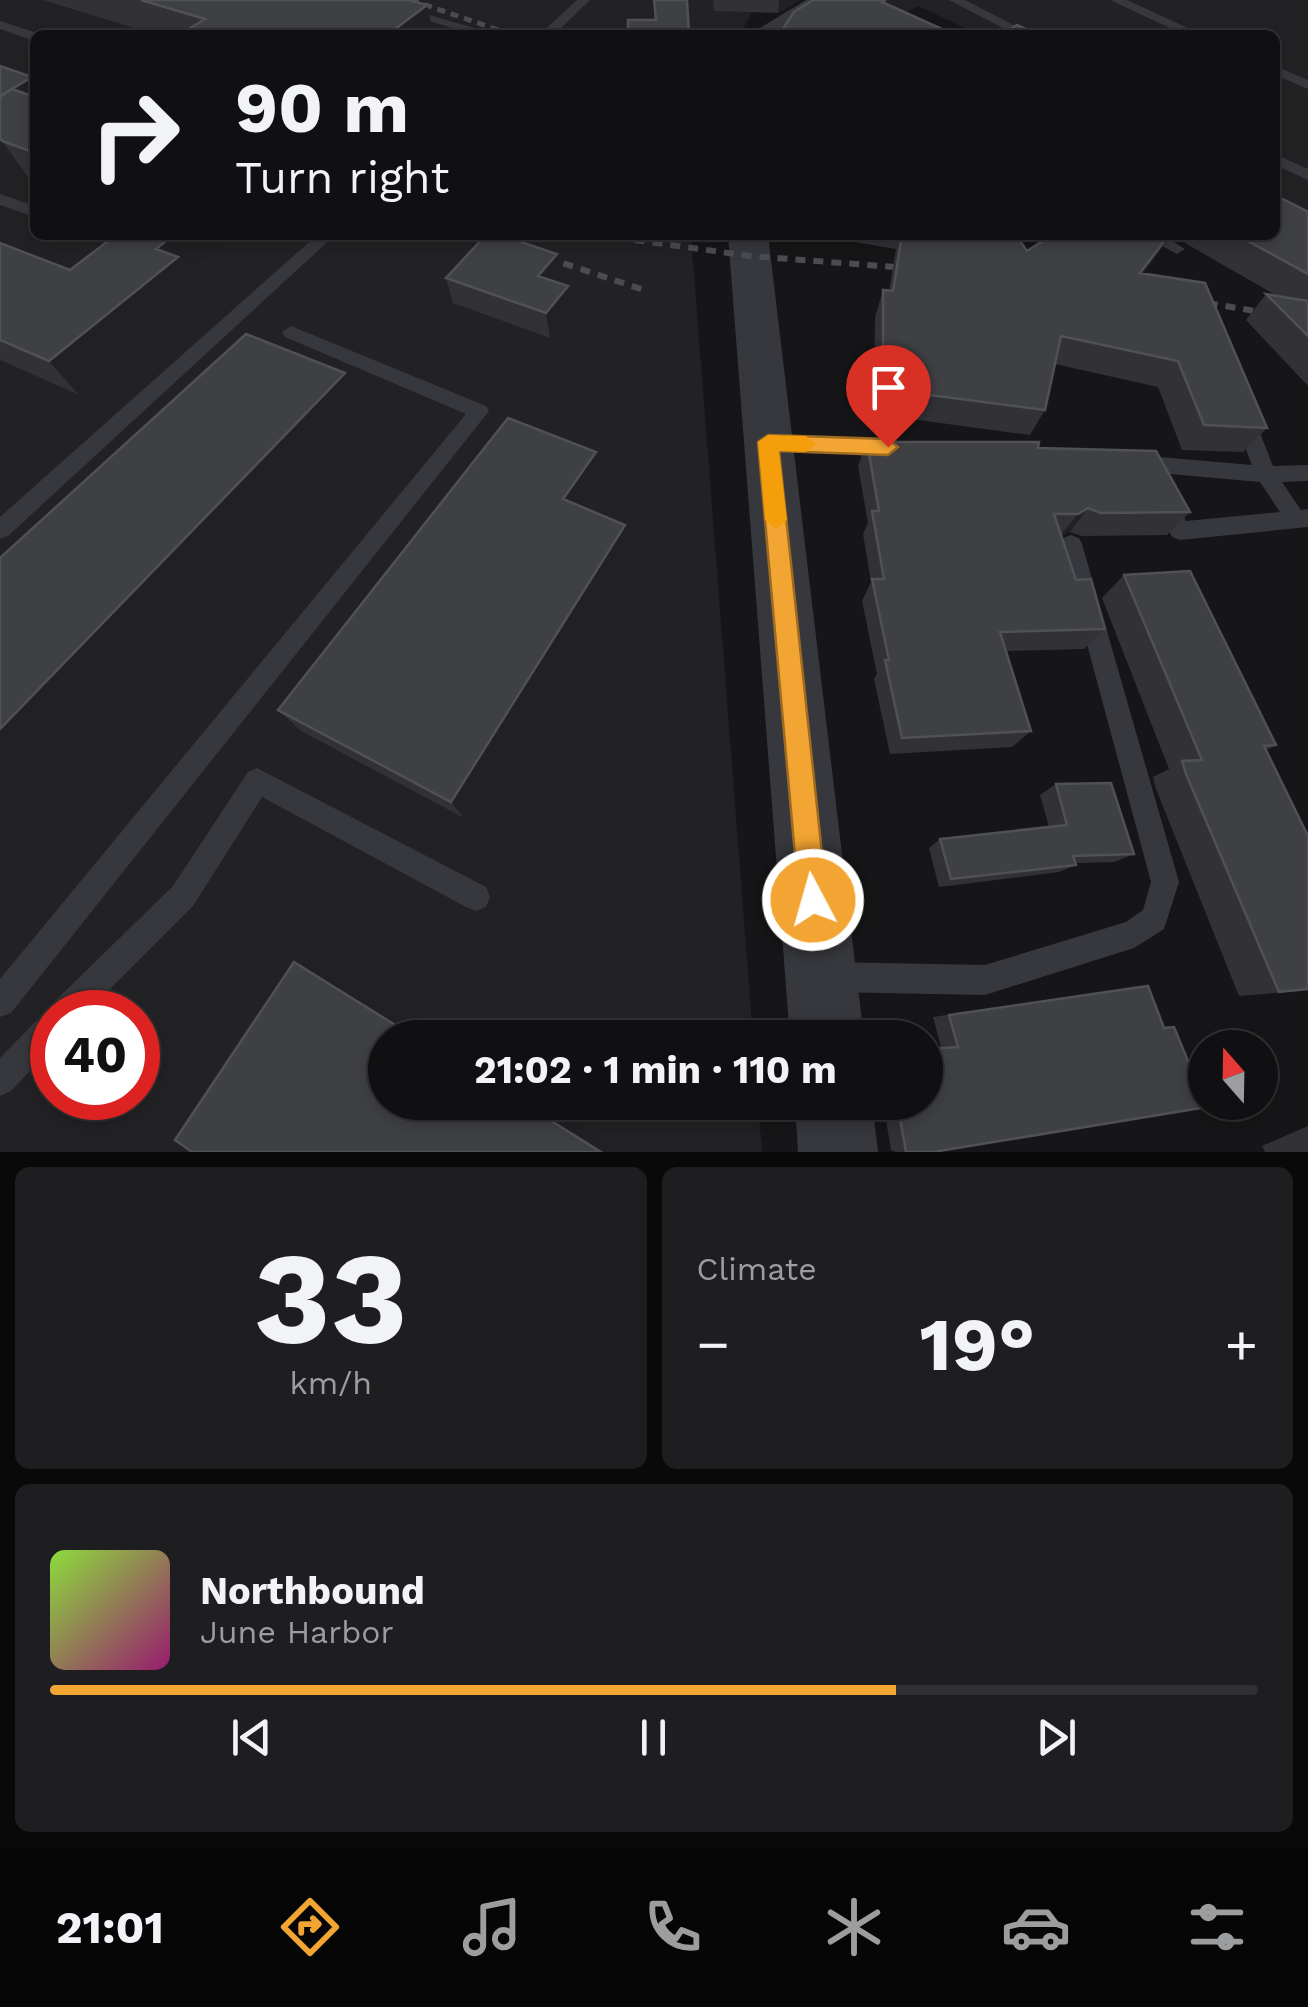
<!DOCTYPE html>
<meta charset="utf-8">
<style>
:root{--surface:#101012;--page:#1e1e20;--text:#f1f3f6;--muted:#9c9d9f;--line:#303032;--accent:#f3a533}
body{margin:0;font-family:"Work Sans",sans-serif;background:var(--page);color:var(--text);height:100vh;display:flex;flex-direction:column;font-size:38px;white-space:nowrap}
*{box-sizing:border-box;margin:0}
p{font-size:32px;color:var(--muted)}
.icon{flex:none;width:55px;height:55px;fill:none;stroke:currentColor;stroke-width:2;stroke-linecap:round;stroke-linejoin:round}
.map{position:relative;height:1152px;overflow:hidden}
.sheet{display:flex;flex-direction:column;gap:15px;padding:15px;background:#09090a;flex:1}
.sheet>*{flex:none}
.hud{position:absolute;left:30px;top:30px;width:1250px;height:210px;border-radius:15px;box-shadow:0 5px 15px #0003,0 0 0 2px var(--line);background:#101012;color:var(--text);overflow:hidden}
.needle{width:65px;rotate:340deg}
.tools{position:absolute;left:1188px;top:1030px;display:grid;gap:20px}
.tools a{display:grid;place-items:center;width:90px;height:90px;border-radius:50%;background:var(--surface);box-shadow:0 5px 15px #0003,0 0 0 2px var(--line);font-size:50px}
.speed{position:absolute;left:30px;top:990px;display:flex;gap:20px;font-size:50px;font-weight:700;text-align:center}
.speed>*{display:grid;place-content:center;width:130px;height:130px;border-radius:50%;background:var(--surface);box-shadow:0 5px 15px #0003,0 0 0 2px var(--line);line-height:1}
.speed .limit{border:15px solid #d22;background:#fff;color:#111}
.pin{position:absolute;display:grid;place-items:center;width:85px;height:85px;color:#fff;margin:-102px -42px;border-radius:50% 50% 50% 0;rotate:-45deg;box-shadow:0 0 10px #0007}
.pin .icon{rotate:45deg}
.me{position:absolute;width:110px;margin:-55px;rotate:354deg;stroke-linejoin:round;filter:drop-shadow(0 0 8px #0008)}
.turn{display:flex;align-items:center;gap:35px;height:210px;padding:0 40px;font-size:45px}
.turn .icon{width:130px;height:130px;stroke-width:2.5}
.turn b{display:block;font-size:70px;line-height:85px}
.big{font-size:75px;font-weight:700;line-height:1.1}
.sheet .widget{flex:1;display:flex;flex-direction:column;justify-content:center;gap:15px;min-width:0;padding:0 35px;border-radius:15px;background:var(--page)}
.sheet .dial{align-items:center;gap:0}
.dial b{font-size:130px;line-height:1}
.song{display:flex;align-items:center;gap:30px}
.cover{width:120px;height:120px;border-radius:15px;background:linear-gradient(135deg,hsl(90 70% 55%),hsl(320 70% 35%))}
.played{height:10px;border-radius:5px;background:linear-gradient(90deg,var(--accent) 70%,var(--line) 70%)}
.keys{display:flex;justify-content:space-around;direction:ltr}
.heat{display:flex;justify-content:space-between;align-items:center;font-size:55px;direction:ltr}
.sheet .tiles{flex:1;display:grid;gap:15px;grid-template-columns:1fr 1fr}
.widget:last-child{grid-column:span 2}
.trip{position:absolute;left:368px;top:1020px;width:575px;height:100px;border-radius:50px;background:var(--surface);box-shadow:0 5px 15px #0003,0 0 0 2px var(--line);font-weight:700;line-height:100px;text-align:center}
.dock{display:flex;height:160px;justify-content:space-around;align-items:center;background:#060607;color:var(--muted)}
.dock .icon{width:70px;height:70px}
.dock .active{color:var(--accent)}
.dock b{font-size:45px;color:var(--text)}
.map>svg:first-child{display:block}
.built{fill:#222225;fill-rule:evenodd}
.lines{fill:none;stroke-linecap:round;stroke-linejoin:round}
.service{fill:#37383d;fill-rule:evenodd}
.tertiary{fill:#37383d;fill-rule:evenodd}
.rail-far1{stroke:#4a4c52;stroke-width:5;stroke-dasharray:8 6;stroke-linecap:butt}
.rail{stroke:#4a4c52;stroke-width:6;stroke-dasharray:10 8;stroke-linecap:butt}
.wall{fill:#323236}
.shaded-wall{fill:#212124}
.building{fill:#3f4044;stroke:#4f5156;stroke-width:2.5}
.route{fill:#f3a533;stroke:#9e6b21;stroke-width:2.5}
.slow{fill:#f59e0b}
</style>
<div class="map">
<svg width="1308" height="1152" viewBox="0 0 1308 1152">
<rect width="100%" height="100%" fill="#161618"/>
<path class="built" d="M 0,0 L 767,0 L 755,6 L 740,35 L 35,35 L 35,235 L 691,235 L 753,1037 L 385,1038 L 385,1102 L 758,1103 L 762,1152 L 0,1152 ZM 52,1012 L 138,1012 L 138,1098 L 52,1098 Z
M 905,0 L 1308,0 L 1308,219 L 1275,204 L 1275,35 L 980,35 Z"/>
<g class="lines">
<path class="service" d="M 355,0 L 376,0 L 499,35 L 477,35 Z
M 577,0 L 590,0 L 554,35 L 539,35 Z
M 949,0 L 965,0 L 1033,35 L 1016,35 Z
M 1110,0 L 1127,0 L 1203,35 L 1185,35 Z
M 0,21 L 40,34 L 40,35 L 35,35 L 35,41 L 0,29 Z
M 1275,66 L 1308,80 L 1308,89 L 1275,75 Z
M 1275,154 L 1308,169 L 1308,180 L 1275,165 Z
M 0,194 L 35,206 L 35,217 L 0,205 Z
M 92,235 L 116,235 L 152,248 L 168,235 L 187,235 L 154,261 Z
M 317,235 L 335,235 L 8,536 L 0,539 L 0,517 Z
M 1142,235 L 1163,235 L 1185,249 L 1177,254 Z
M 291,326 L 486,406 L 489,411 L 11,1013 L 0,1017 L 0,979 L 466,414 L 285,337 L 282,332 Z
M 1242,406 L 1252,413 L 1273,466 L 1308,465 L 1308,481 L 1282,482 L 1301,510 L 1308,509 L 1308,527 L 1180,540 L 1172,537 L 1152,498 L 1163,489 L 1170,492 L 1186,521 L 1280,512 L 1260,482 L 1136,471 L 1126,463 L 1136,455 L 1252,465 L 1232,413 Z
M 768,434 L 895,439 L 905,447 L 895,455 L 768,450 L 758,442 Z
M 1071,535 L 1079,538 L 1082,544 L 1179,882 L 1164,929 L 1134,948 L 985,995 L 829,992 L 819,987 L 814,977 L 819,967 L 829,962 L 985,965 L 1126,922 L 1143,910 L 1151,882 L 1060,544 L 1063,538 Z
M 257,768 L 486,887 L 490,897 L 486,907 L 476,911 L 466,907 L 262,797 L 193,906 L 87,1012 L 52,1012 L 52,1048 L 11,1091 L 0,1096 L 0,1058 L 41,1016 L 51,1012 L 55,1001 L 173,886 L 248,772 Z"/>
<path class="tertiary" d="M 806,0 L 843,0 L 793,35 L 755,35 L 760,28 Z
M 728,235 L 768,235 L 864,1038 L 790,1038 Z
M 795,1102 L 872,1102 L 878,1152 L 798,1152 Z"/>
<path class="rail-far1" d="M 411,0 L 513,35"/>
<path class="rail" d="M 478,235 L 647,291
M 599,235 L 750,256 L 920,269
M 1190,300 L 1308,320"/>
</g>
<path class="wall" d="M 43,0 L 408,0 L 434,35 L 157,35 Z
M 713,0 L 800,0 L 778,13 L 714,11 Z
M 35,81 L 35,182 L 30,180 L 0,138 Z
M 1308,212 L 1308,386 L 1246,320 L 1266,294 L 1277,296 L 1171,235 L 1275,235 Z
M 813,235 L 1016,235 L 1027,251 L 1052,235 L 1170,235 L 1143,273 L 1267,428 L 1243,452 L 1182,450 L 1158,387 L 1055,364 L 1045,410 L 1030,435 L 874,414 L 875,317 L 883,290 L 889,291 L 896,249 Z
M 231,239 L 189,275 L 199,292 L 79,395 L 0,360 L 0,243 L 70,270 Z
M 446,278 L 560,280 L 558,283 L 571,312 L 550,338 L 453,303 Z
M 867,442 L 1038,448 L 1190,512 L 1167,535 L 1082,536 L 1070,532 L 1061,536 L 1076,580 L 1105,629 L 1084,649 L 1006,651 L 1031,731 L 1012,747 L 890,754 L 874,679 L 877,674 L 862,601 L 871,582 L 863,534 L 868,523 L 858,466 Z
M 598,483 L 582,507 L 625,525 L 626,553 L 464,818 L 301,731 L 278,710 Z
M 1124,575 L 1276,745 L 1266,750 L 1308,990 L 1239,996 L 1156,789 L 1153,777 L 1169,769 L 1102,598 Z
M 1056,784 L 1134,854 L 1114,862 L 1076,863 L 1076,865 L 1059,872 L 939,887 L 929,848 L 940,839 L 1049,827 L 1040,795 Z
M 1121,989 L 933,1152 L 896,1152 L 891,1150 L 883,1102 L 925,1102 L 925,1048 L 941,1047 L 933,1017 Z
M 1308,1126 L 1308,1152 L 1265,1152 L 1262,1146 Z"/>
<path class="shaded-wall" d="M 779,0 L 800,0 L 778,13 Z
M 885,0 L 919,0 L 918,6 L 876,28 L 882,2 Z
M 427,5 L 434,35 L 387,35 Z
M 32,77 L 35,81 L 35,104 L 0,96 Z
M 173,235 L 229,235 L 231,239 L 189,275 L 199,292 L 79,395 L 49,361 L 156,249 Z
M 1169,235 L 1170,235 L 1161,250 L 1124,300 L 1140,273 Z
M 557,254 L 560,280 L 542,302 L 538,276 Z
M 568,286 L 571,312 L 550,338 L 546,313 Z
M 345,373 L 361,410 L 0,800 L 0,729 Z
M 596,452 L 598,483 L 568,529 L 563,499 Z
M 1088,508 L 1070,532 L 1060,536 L 1078,514 Z
M 625,525 L 626,553 L 464,818 L 451,802 Z
M 294,962 L 322,969 L 434,1038 L 416,1038 Z
M 521,1102 L 540,1102 L 620,1152 L 601,1152 Z"/>
<path class="building" d="M 141,0 L 408,0 L 427,5 L 387,35 L 179,35 L 205,19 Z
M 654,0 L 687,0 L 689,35 L 628,35 L 628,20 L 656,20 Z
M 813,0 L 885,0 L 882,2 L 955,35 L 779,35 L 794,12 Z
M 1017,25 L 1039,35 L 1000,35 Z
M 0,66 L 32,77 L 0,96 Z
M 12,89 L 35,97 L 35,153 L 2,141 L 0,138 L 0,97 Z
M 1275,195 L 1308,212 L 1308,274 L 1237,235 L 1275,235 Z
M 116,235 L 173,235 L 156,249 L 178,257 L 49,361 L 0,340 L 0,243 L 70,270 Z
M 486,235 L 500,235 L 557,254 L 538,276 L 568,286 L 546,313 L 446,278 Z
M 902,235 L 1016,235 L 1027,251 L 1052,235 L 1169,235 L 1140,273 L 1205,283 L 1267,428 L 1204,425 L 1178,361 L 1061,336 L 1045,410 L 883,389 L 883,290 L 893,291 Z
M 1266,294 L 1308,301 L 1308,336 Z
M 246,334 L 345,373 L 0,729 L 0,558 Z
M 508,418 L 596,452 L 563,499 L 625,525 L 451,802 L 278,710 Z
M 867,442 L 1039,442 L 1038,448 L 1156,451 L 1190,512 L 1101,513 L 1088,508 L 1078,514 L 1054,514 L 1076,580 L 1091,579 L 1105,629 L 1000,632 L 1031,731 L 902,738 L 885,660 L 889,660 L 872,579 L 884,579 L 872,511 L 879,511 Z
M 1190,571 L 1276,745 L 1264,746 L 1308,836 L 1308,989 L 1279,992 L 1186,774 L 1182,761 L 1202,760 L 1124,575 Z
M 1111,783 L 1134,854 L 1073,856 L 1076,865 L 951,879 L 940,839 L 1067,825 L 1056,784 Z
M 294,962 L 416,1038 L 385,1038 L 385,1102 L 521,1102 L 601,1152 L 192,1152 L 175,1140 Z
M 1148,986 L 1164,1028 L 1174,1027 L 1207,1107 L 933,1152 L 906,1152 L 897,1102 L 925,1102 L 925,1049 L 958,1047 L 949,1015 Z"/>
<path class="route" d="M 768,435 L 888,439 L 898,447 L 888,455 L 779,451 L 827,900 L 823,910 L 813,914 L 803,910 L 799,900 L 758,442 Z"/>
<path class="slow" d="M 768,435 L 806,436 L 816,444 L 806,452 L 779,451 L 787,520 L 776,529 L 765,520 L 758,442 Z"/>
</svg>
<div class="tools">
<a><svg class="needle" viewBox="-14 -14 28 28"><path d="M0-13l5 13h-10z" fill="#e53935"/><path d="M0 13l5-13h-10z" fill="#9c9d9f"/></svg></a>
</div>
<div class="speed"><div class="limit">40</div></div>
<div class="pin" style="left:888px;top:447px;background:#d93025"><svg class="icon" aria-label="arrive" viewBox="0 0 24 24"><path d="M6 21V4h12l-3 4 3 4H6"/></svg></div>
<svg class="me" style="left:813px;top:900px" viewBox="-20 -20 40 40"><circle r="17" fill="#f3a533" stroke="#fff" stroke-width="3"/><path d="M0-11L8 9 0 5-8 9z" fill="#fff"/></svg>
<div class="trip">21:02 · 1 min · 110 m</div>
<div class="hud">
<div class="turn"><svg class="icon" aria-label="right" viewBox="0 0 24 24"><path d="M7 20v-9h11M14 6l5 5-5 5"/></svg><div><b>90 m</b>Turn right</div></div>
</div>
</div>
<section class="sheet">
<div class="tiles">
<div class="widget dial"><b>33</b><p>km/h</p></div>
<div class="widget"><p>Climate</p>
<div class="heat"><a>−</a><b class="big">19°</b><a>+</a></div>
</div>
<div class="widget">
<div class="song"><i class="cover"></i><div><b>Northbound</b><p>June Harbor</p></div></div>
<div class="played"></div>
<div class="keys"><svg class="icon" aria-label="previous" viewBox="0 0 24 24"><path d="M18 5L8 12l10 7zM5 5v14"/></svg><svg class="icon" aria-label="pause" viewBox="0 0 24 24"><path d="M8 5v14M16 5v14"/></svg><svg class="icon" aria-label="next" viewBox="0 0 24 24"><path d="M6 5l10 7-10 7zM19 5v14"/></svg></div>
</div>
</div>
</section>
<nav class="dock">
<b>21:01</b>
<svg class="icon active" aria-label="directions" viewBox="0 0 24 24"><path d="M12 3l9 9-9 9-9-9zM9 14v-3h6M13 9l2 2-2 2"/></svg>
<svg class="icon" aria-label="music" viewBox="0 0 24 24"><path d="M9 18V5l10-2v13"/><circle cx="6" cy="18" r="3"/><circle cx="16" cy="16" r="3"/></svg>
<svg class="icon" aria-label="phone" viewBox="0 0 24 24"><path d="M5 4h4l2 5-3 2q2 4 5 5l2-3 5 2v4C11 20 4 13 5 4z"/></svg>
<svg class="icon" aria-label="climate" viewBox="0 0 24 24"><path d="M12 3v18M4 7l16 10M4 17L20 7"/></svg>
<svg class="icon" aria-label="car" viewBox="0 0 24 24"><path d="M5 17H2v-5l4-1 3-4h7l3 4 3 1v5h-3M9 17h6M6 11h13"/><circle cx="7" cy="17" r="2"/><circle cx="17" cy="17" r="2"/></svg>
<svg class="icon" aria-label="filters" viewBox="0 0 24 24"><path d="M4 7h16M4 17h16"/><circle cx="9" cy="7" r="2"/><circle cx="15" cy="17" r="2"/></svg>
</nav>
